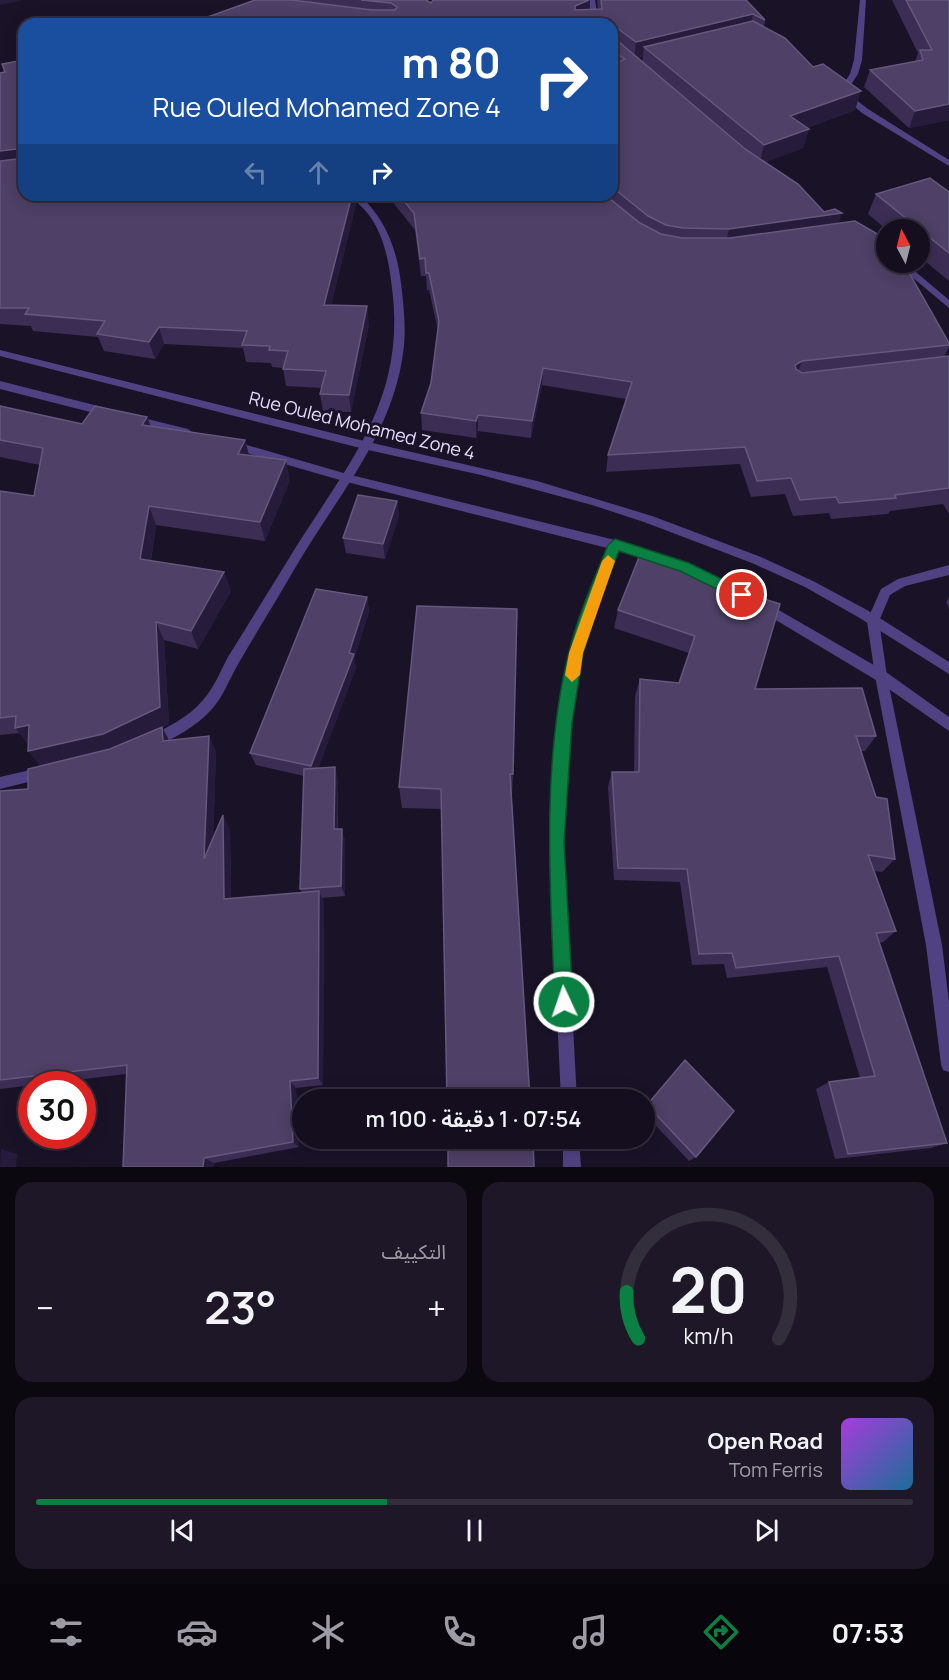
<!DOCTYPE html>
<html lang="ar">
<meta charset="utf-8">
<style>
:root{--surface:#140e1e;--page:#1d1727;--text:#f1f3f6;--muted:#9d9ca4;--line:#332e3c;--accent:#0b8043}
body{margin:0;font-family:Manrope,"Noto Sans Arabic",sans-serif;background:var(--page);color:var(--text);direction:rtl;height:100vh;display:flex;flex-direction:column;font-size:22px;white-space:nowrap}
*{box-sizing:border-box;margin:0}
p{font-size:20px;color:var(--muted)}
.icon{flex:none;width:33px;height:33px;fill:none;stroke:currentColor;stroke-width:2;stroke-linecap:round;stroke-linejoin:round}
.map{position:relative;height:1167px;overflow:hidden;direction:ltr}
.side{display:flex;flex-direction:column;gap:15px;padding:15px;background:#0b0810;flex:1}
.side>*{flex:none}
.banner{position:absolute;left:18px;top:18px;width:600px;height:183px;border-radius:18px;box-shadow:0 3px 15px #0003,0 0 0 2px var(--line);direction:rtl;background:#1a4fa0;color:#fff;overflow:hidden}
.needle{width:39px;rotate:353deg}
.controls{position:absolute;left:876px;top:219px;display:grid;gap:12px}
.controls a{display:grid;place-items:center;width:54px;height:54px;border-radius:50%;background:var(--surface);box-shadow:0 3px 15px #0003,0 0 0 2px var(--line);font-size:30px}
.speed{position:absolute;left:18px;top:1071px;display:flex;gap:12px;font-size:30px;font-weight:700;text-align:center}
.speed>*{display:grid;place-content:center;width:78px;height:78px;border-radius:50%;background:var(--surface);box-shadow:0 3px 15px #0003,0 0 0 2px var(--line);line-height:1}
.speed .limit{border:9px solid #d22;background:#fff;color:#111}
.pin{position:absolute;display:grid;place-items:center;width:51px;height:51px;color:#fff;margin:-26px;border:3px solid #fff;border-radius:50%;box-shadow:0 2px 6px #0007}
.me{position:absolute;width:66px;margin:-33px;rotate:357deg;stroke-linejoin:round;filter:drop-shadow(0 0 4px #0008)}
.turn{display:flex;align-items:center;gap:21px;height:126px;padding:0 18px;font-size:27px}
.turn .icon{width:78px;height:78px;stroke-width:2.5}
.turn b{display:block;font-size:42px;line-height:51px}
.lanes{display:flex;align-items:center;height:57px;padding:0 18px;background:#0003;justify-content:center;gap:30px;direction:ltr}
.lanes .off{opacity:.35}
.big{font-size:45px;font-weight:600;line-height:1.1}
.side .tile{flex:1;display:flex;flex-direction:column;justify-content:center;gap:9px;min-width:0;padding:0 21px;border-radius:18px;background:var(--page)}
.side .dial{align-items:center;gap:0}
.dial svg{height:156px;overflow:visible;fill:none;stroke:var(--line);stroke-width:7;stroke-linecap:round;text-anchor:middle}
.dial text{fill:var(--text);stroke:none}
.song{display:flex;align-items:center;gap:18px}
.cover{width:72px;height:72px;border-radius:9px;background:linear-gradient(135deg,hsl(280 70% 55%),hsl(200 70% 35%))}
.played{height:6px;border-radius:3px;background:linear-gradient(90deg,var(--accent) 40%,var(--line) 40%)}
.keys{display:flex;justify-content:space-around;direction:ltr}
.heat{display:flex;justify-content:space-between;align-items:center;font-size:33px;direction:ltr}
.side .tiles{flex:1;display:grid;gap:15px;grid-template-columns:1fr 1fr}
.tile:last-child{grid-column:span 2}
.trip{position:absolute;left:292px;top:1089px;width:363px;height:60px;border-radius:30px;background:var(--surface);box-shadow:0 3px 15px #0003,0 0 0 2px var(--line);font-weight:600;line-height:60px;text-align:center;direction:rtl}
.menu{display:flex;height:96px;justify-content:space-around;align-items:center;background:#08060c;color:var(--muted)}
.menu .icon{width:42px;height:42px}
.menu .on{color:var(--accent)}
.menu b{font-size:27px;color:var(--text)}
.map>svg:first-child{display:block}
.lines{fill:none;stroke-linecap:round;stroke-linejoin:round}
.minor{fill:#504282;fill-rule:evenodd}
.tertiary{fill:#504282;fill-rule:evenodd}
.wall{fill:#3c2d54;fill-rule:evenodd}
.shaded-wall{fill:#271b3b}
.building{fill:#4e4066;stroke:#66587d;stroke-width:1.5}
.route{fill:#0b8043;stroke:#07532c;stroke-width:1.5}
.slow{fill:#f59e0b}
.labels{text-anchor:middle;stroke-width:6;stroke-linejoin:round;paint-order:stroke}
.street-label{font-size:18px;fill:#e6dcfc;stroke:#1a1328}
</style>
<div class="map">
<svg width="949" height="1167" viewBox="0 0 949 1167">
<rect width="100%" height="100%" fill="#1a1328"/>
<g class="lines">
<path class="minor" d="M 589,0 L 595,0 L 599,24 L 591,24 Z
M 860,0 L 866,0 L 862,60 L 858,74 L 846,92 L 868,109 L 949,160 L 949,166 L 862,113 L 838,92 L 850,74 L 854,60 Z
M 350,195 L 359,195 C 385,217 397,250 401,283 C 404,309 407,334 402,360 C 389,439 334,501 295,568 C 276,601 256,633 237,666 C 229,680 223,697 212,709 C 197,726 172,740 151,748 L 146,746 L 144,742 L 146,738 C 166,728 188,718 203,700 C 214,688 220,672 228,657 C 248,625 268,592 288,560 C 341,472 404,408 393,297 C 390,268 386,238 369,215 C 363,207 356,202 350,195 Z
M 894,262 L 904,262 L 949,300 L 949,308 Z
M 615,540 L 621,545 L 600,596 L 582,653 L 571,723 L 563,841 L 577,1100 L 561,1100 L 549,841 L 557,723 L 570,653 L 588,596 L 609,545 Z
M 949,565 L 949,575 L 905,586 L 890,595 L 879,621 L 887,676 L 942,945 L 949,1002 L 949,1072 L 943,1070 L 941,1064 L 926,945 L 875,676 L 867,621 L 881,589 L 898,579 Z
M 43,767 L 48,769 L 50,773 L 48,777 L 0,789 L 0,777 Z
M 563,1138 L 579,1138 L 581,1167 L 563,1167 Z"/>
<path class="tertiary" d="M 0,350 L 368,442 L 537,481 L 652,516 L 761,557 L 813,581 L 867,610 L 949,662 L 949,674 L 858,617 L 805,587 L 752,563 L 644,522 L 592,505 L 481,475 L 368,450 L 0,356 Z
M 0,381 L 106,408 L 111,412 L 106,416 L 0,389 Z
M 135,416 L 188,429 L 193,433 L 188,437 L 131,423 L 130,420 L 131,417 Z
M 233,441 L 347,474 L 615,540 L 689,564 L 741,590 L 743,593 L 741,596 L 733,596 L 681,571 L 615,550 L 347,482 L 229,448 L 228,445 Z
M 763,601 L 886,672 L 949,717 L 949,731 L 876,680 L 759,610 L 757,606 L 759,602 Z"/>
</g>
<path class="wall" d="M 255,0 L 426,0 L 431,3 L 589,9 L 598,9 L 597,0 L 746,0 L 765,20 L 764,27 L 855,110 L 807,128 L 809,129 L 803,148 L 765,162 L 838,223 L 949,343 L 949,347 L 944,357 L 949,356 L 949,514 L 943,504 L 890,511 L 888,514 L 831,519 L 829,513 L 793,516 L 785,494 L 751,497 L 740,464 L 606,472 L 608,455 L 626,399 L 542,385 L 531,438 L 478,431 L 476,438 L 422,430 L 421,413 L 431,383 L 438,330 L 429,290 L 427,290 L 426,276 L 421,276 L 415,230 L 387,195 L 612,195 L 612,24 L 188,24 ZM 643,56 L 642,62 L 638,58 Z
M 892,0 L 949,0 L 949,120 L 909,128 L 864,87 L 870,70 L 915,62 L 918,53 Z
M 24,60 L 24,195 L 355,195 L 356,204 L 331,305 L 369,324 L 351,412 L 323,411 L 320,394 L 322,388 L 286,386 L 283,368 L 272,367 L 271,363 L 246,362 L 243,348 L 164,344 L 155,359 L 104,351 L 98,337 L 33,331 L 31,326 L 0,324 L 0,73 L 5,72 Z
M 949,192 L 949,281 L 920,257 L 920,230 L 887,230 L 868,214 L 876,194 Z
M 0,406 L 82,424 L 151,427 L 245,440 L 249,455 L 290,480 L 265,541 L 156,525 L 151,561 L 224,572 L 231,591 L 198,649 L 164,640 L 169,724 L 155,730 L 169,740 L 216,751 L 213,838 L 230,829 L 231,898 L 302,892 L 300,889 L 304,776 L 256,765 L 250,753 L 367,597 L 369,612 L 354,658 L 356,668 L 318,768 L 338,779 L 338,829 L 345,840 L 345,896 L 322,898 L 324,903 L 323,1085 L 296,1088 L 299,1147 L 214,1163 L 213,1167 L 126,1074 L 0,1089 L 0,791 L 28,789 L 40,766 L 29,744 L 19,733 L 0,735 L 0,491 L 34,496 L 40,465 L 0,457 Z
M 397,501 L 399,516 L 385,559 L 346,553 L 343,538 Z
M 689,575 L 755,689 L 876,736 L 865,751 L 861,751 L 895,859 L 882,872 L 874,871 L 896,931 L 883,942 L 879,943 L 947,1143 L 931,1148 L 835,1159 L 816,1089 L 829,1082 L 860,1078 L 827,967 L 727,978 L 724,964 L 692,965 L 680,882 L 614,880 L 608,787 L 612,772 L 634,772 L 635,696 L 640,679 L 679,683 L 689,653 L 614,628 L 618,610 Z
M 949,597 L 949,609 L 946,602 Z
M 513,774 L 512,795 L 442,809 L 402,808 L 399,787 Z
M 685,1060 L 696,1157 L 689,1161 L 645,1114 L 645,1107 Z"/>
<path class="shaded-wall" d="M 0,0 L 20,0 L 20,1 L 0,5 Z
M 589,0 L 590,0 L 589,16 L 574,22 L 575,6 Z
M 753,14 L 749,31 L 644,47 L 643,56 L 634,59 L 636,42 Z
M 559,18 L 558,24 L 541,24 Z
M 861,91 L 855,110 L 785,136 L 790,116 Z
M 949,104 L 949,120 L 909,128 L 915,111 Z
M 809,129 L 803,148 L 759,165 L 764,145 Z
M 17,149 L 24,166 L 0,170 L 0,151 Z
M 352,195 L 355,195 L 356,204 L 327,322 L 324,305 Z
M 842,213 L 836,231 L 725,246 L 729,229 Z
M 367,306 L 369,324 L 351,412 L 349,395 Z
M 159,327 L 164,344 L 155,359 L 149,342 Z
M 802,361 L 796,378 L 795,365 Z
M 543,368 L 542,385 L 531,438 L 532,421 Z
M 478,415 L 478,431 L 476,438 L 476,421 Z
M 147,417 L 155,436 L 142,425 Z
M 245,440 L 250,459 L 238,454 Z
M 286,460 L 290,480 L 265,541 L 260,522 Z
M 397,501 L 399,516 L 385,559 L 383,544 Z
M 149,506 L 156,525 L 148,578 L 140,559 Z
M 224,572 L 231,591 L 198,649 L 191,631 Z
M 367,597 L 369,612 L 354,658 L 356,668 L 315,778 L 311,766 Z
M 156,622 L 164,640 L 169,724 L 113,749 L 41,767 L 28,751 Z
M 29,725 L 28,744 L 15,728 Z
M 162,727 L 170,742 L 163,741 Z
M 209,736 L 216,751 L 212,872 L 204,859 Z
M 335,767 L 338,779 L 337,841 L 334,829 Z
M 223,815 L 230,829 L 231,910 L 224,899 Z
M 342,829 L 345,840 L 345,896 L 341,886 Z
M 319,891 L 324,903 L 323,1085 L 318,1078 Z
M 290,1081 L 296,1088 L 299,1147 L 293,1142 Z
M 1,1149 L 17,1154 L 16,1167 L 0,1167 Z
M 204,1158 L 214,1163 L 213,1167 L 203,1167 Z"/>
<path class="building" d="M 255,0 L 292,0 L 372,10 L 395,10 L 397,7 L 391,3 L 361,0 L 426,0 L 431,3 L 433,0 L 589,0 L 575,6 L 575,10 L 602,9 L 601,0 L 746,0 L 765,20 L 753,14 L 636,42 L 614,26 L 612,36 L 745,149 L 798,184 L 824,212 L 835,209 L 842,213 L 729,229 L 683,228 L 666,225 L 648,216 L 612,187 L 612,65 L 625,59 L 612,51 L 612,24 L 568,24 L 559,18 L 541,24 L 188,24 Z
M 906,0 L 949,0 L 949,104 L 915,111 L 870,70 L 923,60 L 920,50 L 932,50 Z
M 753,21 L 785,38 L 813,67 L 823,64 L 861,91 L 790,116 L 809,129 L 764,145 L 644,47 Z
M 24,60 L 24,195 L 352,195 L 324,305 L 367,306 L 349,395 L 320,394 L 326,371 L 283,369 L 288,351 L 269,350 L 270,346 L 242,345 L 247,331 L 159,327 L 149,342 L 97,334 L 105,321 L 25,314 L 29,308 L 0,308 L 0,161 L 17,159 L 19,151 L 17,149 L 0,151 L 0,73 L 5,72 L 2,64 Z
M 930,178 L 949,192 L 949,253 L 876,194 Z
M 399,195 L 605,195 L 640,223 L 661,234 L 682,238 L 730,238 L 855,221 L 886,239 L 886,262 L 903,262 L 949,343 L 949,345 L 802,361 L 795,365 L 796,369 L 802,373 L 949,356 L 949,488 L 895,495 L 896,498 L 839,503 L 836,497 L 800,500 L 791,478 L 757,481 L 745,447 L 608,455 L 632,382 L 543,368 L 532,421 L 478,415 L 476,421 L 421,413 L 431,383 L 439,321 L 429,273 L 426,273 L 425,258 L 420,259 L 414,213 Z
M 0,406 L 82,424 L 95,406 L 147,417 L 142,425 L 245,440 L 238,454 L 286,460 L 260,522 L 149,506 L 140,559 L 224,572 L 191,631 L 156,622 L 160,707 L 103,734 L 28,751 L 29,725 L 15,728 L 16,716 L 0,718 L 0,491 L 34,496 L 43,448 L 0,440 Z
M 358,495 L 397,501 L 383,544 L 343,538 Z
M 640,555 L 690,571 L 688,575 L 780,604 L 755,689 L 862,688 L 876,736 L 856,736 L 876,797 L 887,799 L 895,859 L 868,855 L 896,931 L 876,933 L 947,1143 L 848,1154 L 829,1082 L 875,1076 L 839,956 L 736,968 L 732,953 L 699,954 L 687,869 L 618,868 L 612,772 L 639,772 L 640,679 L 679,683 L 695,636 L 618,610 Z
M 316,589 L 367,597 L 349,653 L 354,654 L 311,766 L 250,753 Z
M 417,606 L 517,609 L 513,774 L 510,774 L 530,1100 L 447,1100 L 441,789 L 399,787 Z
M 162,727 L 163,741 L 209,736 L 204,859 L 223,815 L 224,899 L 319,891 L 318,1078 L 290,1081 L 293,1142 L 204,1158 L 203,1167 L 123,1167 L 127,1065 L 0,1080 L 0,791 L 28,789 L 28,769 L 110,749 Z
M 335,767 L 334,829 L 342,829 L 341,886 L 300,889 L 304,769 Z
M 685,1060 L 734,1111 L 696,1157 L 647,1105 Z
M 448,1138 L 533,1138 L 534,1167 L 448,1167 Z"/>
<path class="route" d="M 615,539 L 689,563 L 746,591 L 748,595 L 746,599 L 737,599 L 680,571 L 619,551 L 601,596 L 583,653 L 572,723 L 564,842 L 573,1002 L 571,1008 L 564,1011 L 558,1008 L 555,1002 C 550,890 541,762 569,652 C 578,615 594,580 608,545 Z"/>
<path class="slow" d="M 608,555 L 615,561 L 583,653 L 580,675 L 572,682 L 565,675 L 569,653 L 602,561 Z"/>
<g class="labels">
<g class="street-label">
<text transform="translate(362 426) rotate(14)" y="6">Rue Ouled Mohamed Zone 4</text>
</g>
</g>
</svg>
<div class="controls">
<a><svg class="needle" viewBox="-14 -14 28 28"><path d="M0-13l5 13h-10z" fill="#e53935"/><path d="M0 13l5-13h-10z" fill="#9d9ca4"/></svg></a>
</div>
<div class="speed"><div class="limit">30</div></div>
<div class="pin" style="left:742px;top:595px;background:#d93025"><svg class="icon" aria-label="arrive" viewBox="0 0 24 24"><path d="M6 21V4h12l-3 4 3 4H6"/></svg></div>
<svg class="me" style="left:564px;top:1002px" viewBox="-20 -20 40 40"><circle r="17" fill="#0b8043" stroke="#fff" stroke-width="3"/><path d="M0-11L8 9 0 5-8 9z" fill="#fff"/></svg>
<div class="trip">07:54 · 1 دقيقة · 100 m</div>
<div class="banner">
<div class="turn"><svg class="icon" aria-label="right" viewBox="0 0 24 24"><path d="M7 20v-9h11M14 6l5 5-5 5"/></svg><div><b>80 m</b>Rue Ouled Mohamed Zone 4</div></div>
<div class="lanes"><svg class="icon off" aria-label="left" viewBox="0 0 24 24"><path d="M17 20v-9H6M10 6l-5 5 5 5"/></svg><svg class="icon off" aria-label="ahead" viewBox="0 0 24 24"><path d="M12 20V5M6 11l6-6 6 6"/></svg><svg class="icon" aria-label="right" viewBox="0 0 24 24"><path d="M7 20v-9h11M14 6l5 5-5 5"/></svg></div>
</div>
</div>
<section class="side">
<div class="tiles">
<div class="tile dial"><svg viewBox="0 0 100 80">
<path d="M14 69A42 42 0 1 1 86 69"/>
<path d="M14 69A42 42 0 0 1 8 45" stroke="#0b8043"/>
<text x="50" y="56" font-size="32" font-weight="700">20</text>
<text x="50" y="72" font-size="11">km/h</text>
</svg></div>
<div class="tile"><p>التكييف</p>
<div class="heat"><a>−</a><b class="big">23°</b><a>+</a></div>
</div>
<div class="tile">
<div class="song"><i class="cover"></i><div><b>Open Road</b><p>Tom Ferris</p></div></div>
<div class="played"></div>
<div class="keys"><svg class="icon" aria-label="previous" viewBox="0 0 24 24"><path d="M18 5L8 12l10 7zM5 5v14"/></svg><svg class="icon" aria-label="pause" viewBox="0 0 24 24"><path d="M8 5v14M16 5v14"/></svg><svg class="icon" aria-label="next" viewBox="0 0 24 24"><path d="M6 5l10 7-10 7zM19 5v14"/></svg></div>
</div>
</div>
</section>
<nav class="menu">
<b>07:53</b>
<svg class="icon on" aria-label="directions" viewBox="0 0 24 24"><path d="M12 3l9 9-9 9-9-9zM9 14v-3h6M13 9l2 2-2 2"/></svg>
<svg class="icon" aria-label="music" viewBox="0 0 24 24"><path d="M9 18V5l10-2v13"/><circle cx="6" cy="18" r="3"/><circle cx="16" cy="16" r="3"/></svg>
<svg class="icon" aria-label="phone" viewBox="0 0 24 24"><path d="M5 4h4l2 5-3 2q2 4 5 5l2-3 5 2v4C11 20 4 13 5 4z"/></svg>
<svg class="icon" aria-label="climate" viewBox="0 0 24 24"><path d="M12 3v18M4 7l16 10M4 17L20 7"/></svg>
<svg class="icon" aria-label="car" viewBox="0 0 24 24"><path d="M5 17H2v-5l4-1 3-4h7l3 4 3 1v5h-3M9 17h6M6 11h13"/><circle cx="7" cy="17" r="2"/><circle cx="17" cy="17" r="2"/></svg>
<svg class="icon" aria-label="filters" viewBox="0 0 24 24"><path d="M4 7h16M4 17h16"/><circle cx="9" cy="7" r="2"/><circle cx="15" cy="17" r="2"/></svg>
</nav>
